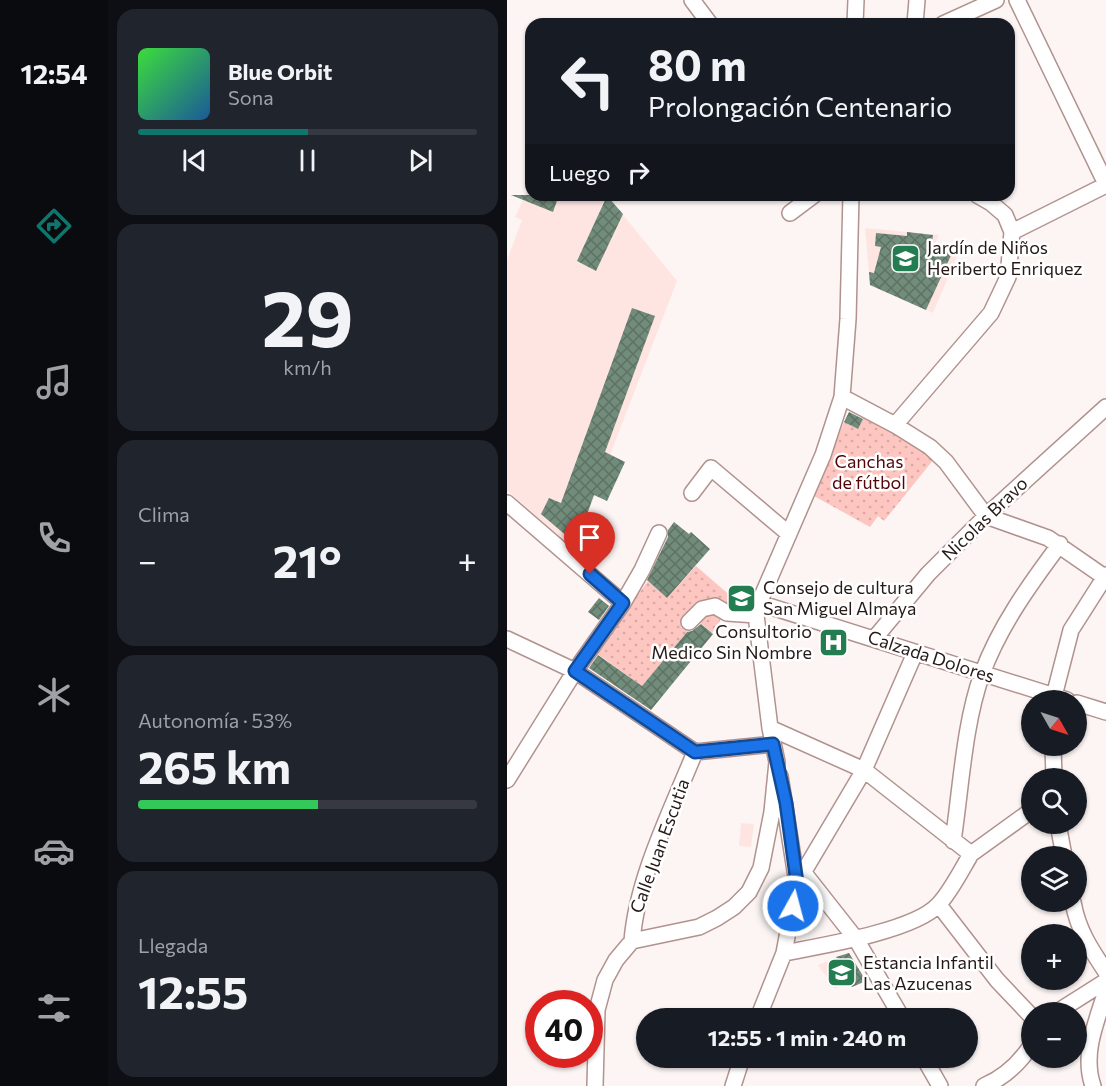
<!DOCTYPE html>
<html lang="es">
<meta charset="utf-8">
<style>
:root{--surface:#171b24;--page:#20242c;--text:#f1f3f6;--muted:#9ea1a6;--line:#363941;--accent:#0f766e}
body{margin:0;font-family:Commissioner,sans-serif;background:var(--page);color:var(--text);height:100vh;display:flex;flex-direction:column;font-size:22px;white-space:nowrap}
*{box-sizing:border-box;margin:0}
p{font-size:20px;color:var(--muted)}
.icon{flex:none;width:33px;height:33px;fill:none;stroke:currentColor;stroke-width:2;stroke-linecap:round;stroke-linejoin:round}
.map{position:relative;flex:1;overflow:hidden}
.drawer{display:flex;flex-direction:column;gap:9px;padding:9px;background:#0d0f14;width:399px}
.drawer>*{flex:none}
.hud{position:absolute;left:18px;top:18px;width:490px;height:183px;border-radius:18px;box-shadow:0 2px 4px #0004;background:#171b24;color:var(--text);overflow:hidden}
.needle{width:39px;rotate:129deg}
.controls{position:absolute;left:514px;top:690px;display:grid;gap:12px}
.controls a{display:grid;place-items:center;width:66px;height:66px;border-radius:50%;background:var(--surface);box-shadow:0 2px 4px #0004;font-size:30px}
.speed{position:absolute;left:18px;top:990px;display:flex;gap:12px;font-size:30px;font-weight:700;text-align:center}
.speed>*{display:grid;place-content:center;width:78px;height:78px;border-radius:50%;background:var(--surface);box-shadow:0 2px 4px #0004;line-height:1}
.speed .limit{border:9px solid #d22;background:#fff;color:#111}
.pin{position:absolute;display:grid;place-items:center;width:51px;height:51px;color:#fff;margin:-62px -26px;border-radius:50% 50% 50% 0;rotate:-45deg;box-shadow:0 0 6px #0007}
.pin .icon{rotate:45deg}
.me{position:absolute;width:66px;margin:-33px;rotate:7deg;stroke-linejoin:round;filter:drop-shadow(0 0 4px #0008)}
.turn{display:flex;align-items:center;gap:21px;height:126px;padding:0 24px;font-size:27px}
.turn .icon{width:78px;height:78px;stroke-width:2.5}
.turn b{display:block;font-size:42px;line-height:51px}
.then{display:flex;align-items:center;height:57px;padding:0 24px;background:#0003;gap:12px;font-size:22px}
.big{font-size:45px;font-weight:700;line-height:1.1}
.drawer .widget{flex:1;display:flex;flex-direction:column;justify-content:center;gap:9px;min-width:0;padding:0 21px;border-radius:18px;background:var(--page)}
.drawer .dial{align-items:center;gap:0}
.dial b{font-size:78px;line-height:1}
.song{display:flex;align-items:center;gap:18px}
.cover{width:72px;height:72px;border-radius:9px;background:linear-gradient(135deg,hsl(120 70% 55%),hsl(210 70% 35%))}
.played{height:6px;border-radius:3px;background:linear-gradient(90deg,var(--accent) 50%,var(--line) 50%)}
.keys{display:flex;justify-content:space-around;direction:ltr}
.heat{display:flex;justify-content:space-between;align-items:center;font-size:33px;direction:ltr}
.charge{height:9px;border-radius:4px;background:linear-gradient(90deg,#34c759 53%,var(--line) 0)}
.trip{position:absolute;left:129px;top:1008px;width:342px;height:60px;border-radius:30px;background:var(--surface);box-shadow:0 2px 4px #0004;font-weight:700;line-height:60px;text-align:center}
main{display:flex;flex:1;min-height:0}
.menu{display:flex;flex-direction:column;width:108px;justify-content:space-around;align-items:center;background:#090b0e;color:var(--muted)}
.menu .icon{width:42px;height:42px}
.menu .selected{color:var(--accent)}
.menu b{font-size:27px;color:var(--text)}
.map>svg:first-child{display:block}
.built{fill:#ffe5e2}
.park{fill:url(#park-dots)}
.building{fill:url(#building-cross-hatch)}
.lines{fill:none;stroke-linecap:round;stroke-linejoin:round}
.minor-casing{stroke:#b1928e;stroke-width:18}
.minor{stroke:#fff;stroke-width:15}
.route-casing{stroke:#114b97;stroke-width:15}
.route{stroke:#1a73e8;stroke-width:10}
.labels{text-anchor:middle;stroke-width:5;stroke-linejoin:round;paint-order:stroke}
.poi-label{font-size:18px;fill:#261a19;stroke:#fff;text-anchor:start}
.park-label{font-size:18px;fill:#54050a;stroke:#fff}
.street-label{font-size:18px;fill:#261a19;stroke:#fff}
</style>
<main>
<nav class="menu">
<b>12:54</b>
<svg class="icon selected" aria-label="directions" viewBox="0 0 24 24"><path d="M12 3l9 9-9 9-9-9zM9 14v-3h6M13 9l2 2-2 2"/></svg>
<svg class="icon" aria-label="music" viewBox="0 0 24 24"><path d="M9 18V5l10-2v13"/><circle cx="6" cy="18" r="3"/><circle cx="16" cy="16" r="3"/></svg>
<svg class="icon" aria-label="phone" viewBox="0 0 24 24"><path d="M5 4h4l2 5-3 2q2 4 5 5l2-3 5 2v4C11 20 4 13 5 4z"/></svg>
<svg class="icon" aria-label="climate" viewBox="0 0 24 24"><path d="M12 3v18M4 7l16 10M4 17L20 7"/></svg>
<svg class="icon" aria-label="car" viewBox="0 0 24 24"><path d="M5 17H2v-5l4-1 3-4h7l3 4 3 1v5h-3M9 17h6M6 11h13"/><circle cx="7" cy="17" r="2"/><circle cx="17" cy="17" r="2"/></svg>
<svg class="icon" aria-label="filters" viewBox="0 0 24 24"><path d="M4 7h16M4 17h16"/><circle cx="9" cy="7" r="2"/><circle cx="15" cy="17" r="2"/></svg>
</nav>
<section class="drawer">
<div class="widget">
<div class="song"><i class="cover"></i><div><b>Blue Orbit</b><p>Sona</p></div></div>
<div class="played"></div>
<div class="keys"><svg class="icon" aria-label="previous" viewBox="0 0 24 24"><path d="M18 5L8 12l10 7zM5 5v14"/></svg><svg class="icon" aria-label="pause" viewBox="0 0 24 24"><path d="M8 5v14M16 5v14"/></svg><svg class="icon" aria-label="next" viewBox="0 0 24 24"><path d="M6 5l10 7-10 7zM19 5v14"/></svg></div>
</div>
<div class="widget dial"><b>29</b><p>km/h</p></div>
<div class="widget"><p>Clima</p>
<div class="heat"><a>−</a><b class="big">21°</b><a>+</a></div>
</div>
<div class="widget"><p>Autonomía · 53%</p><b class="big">265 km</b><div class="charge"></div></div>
<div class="widget"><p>Llegada</p><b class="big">12:55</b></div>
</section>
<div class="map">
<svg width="599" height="1086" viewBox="0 0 599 1086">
<defs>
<pattern id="park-dots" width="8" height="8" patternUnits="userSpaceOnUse" patternTransform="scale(1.5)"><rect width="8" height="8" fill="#fdc6c0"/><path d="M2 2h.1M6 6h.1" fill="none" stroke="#d9aaa4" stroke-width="1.8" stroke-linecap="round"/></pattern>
<pattern id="building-cross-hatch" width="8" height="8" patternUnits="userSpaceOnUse" patternTransform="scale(1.5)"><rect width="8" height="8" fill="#728c7b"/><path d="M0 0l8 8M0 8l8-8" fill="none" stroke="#5d7264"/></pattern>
</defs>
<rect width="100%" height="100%" fill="#fcf5f4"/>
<path class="built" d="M 24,182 L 24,195 L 100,195 L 170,281 L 67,549 L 0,490 L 0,260 L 15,220 L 8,217 Z
M 358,228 L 432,235 L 428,245 L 452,252 L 426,313 L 363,285 Z
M 234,823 L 247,824 L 244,847 L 232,846 Z
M 342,953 L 359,981 L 345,987 L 342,983 L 328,989 L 311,965 Z"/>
<path class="park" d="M 357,416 L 427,459 L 377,521 L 371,516 L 363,527 L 307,496 L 337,422 L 351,429 Z
M 189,566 L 227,599 L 205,633 L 190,620 L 135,686 L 88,652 L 141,581 L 160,598 Z"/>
<path class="building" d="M 4,195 L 52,195 L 46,212 Z
M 100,196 L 116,214 L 89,271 L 70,261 Z
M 400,232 L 426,235 L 425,244 L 446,251 L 419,310 L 363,285 L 362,272 L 367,273 L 374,247 L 368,246 L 369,233 L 400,236 Z
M 125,308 L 148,316 L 98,452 L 118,462 L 100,501 L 87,495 L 69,544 L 34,514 L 42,498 L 54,503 Z
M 342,412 L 356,419 L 351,429 L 337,422 Z
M 167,522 L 182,534 L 184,532 L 203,549 L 160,598 L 140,580 L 161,537 L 161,530 Z
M 92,598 L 102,606 L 92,620 L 81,612 Z
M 194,624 L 206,634 L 144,710 L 82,668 L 91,655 L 135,686 L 180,632 L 185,631 Z
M 342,953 L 359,981 L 345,987 L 329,957 Z"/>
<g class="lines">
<defs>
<path id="minor" d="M 185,0 L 203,24
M 510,0 L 599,184
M 348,24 L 349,0
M 408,24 L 410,0
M 436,24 L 489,0
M 283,213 L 307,195
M 505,232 L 599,185
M 335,397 L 388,425 L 423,447 L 439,462 L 479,516 L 541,538 L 599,578
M 388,425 L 484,313 L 501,277 L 505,232 L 498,215 L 484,203 L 470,195
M 185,493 L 204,468 L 282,534
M 0,503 L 116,603
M 252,603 L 560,700
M 182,622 L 195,609 L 208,606 L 220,613 L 249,615
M 0,639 L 68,671 L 188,752 L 266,744
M 367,639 L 421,574 L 479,516 L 599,407
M 546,700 L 564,630 L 599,575
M 570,703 L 599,712
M 263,728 L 357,770 L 464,854 L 525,810
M 546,746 L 547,778
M 0,780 L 68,671 L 116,603 L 135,570 L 152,533
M 551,824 L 557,856
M 446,841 C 454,788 457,724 475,674 C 492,627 523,584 553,544
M 297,873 L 349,939 L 395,1018
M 290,883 L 357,770 L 408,653
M 566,902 C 571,930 583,948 599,972
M 432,905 L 490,980 L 525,1017
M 125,941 C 130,878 164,811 188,752
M 277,953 C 313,946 407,931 431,905 C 443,893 455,869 464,854
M 550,1012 L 599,981
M 251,1018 L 277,953 L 290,883 L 273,776
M 417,1058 L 433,1086
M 88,1086 L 90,1010 L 98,980 L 109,960 L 125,941 L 192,927 L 210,918 L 227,907 L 242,892 L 254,868 L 265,812 L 270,762 L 263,728 L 249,615 L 252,603 L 316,455 L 335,397 L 341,319 L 344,195
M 226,1086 L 235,1058
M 477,1086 C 498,1077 513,1063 525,1044
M 586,1086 C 575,1054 589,1023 599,991"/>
</defs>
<use href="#minor" class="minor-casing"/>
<use href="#minor" class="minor"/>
</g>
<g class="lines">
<defs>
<path id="route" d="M 83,574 L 116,603 L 68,671 L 188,752 L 266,744 L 279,803 L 290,883 L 286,906"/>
</defs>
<use href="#route" class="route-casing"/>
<use href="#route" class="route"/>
</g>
<defs>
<symbol id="school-square" viewBox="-11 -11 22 22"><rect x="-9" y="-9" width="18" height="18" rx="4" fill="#247d51" stroke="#fff"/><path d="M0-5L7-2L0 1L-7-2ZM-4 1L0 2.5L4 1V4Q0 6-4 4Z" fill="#fff"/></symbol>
<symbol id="university-square" viewBox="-11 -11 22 22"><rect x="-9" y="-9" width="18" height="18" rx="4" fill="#247d51" stroke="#fff"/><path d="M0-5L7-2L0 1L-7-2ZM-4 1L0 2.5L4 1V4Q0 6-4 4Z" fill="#fff"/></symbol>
<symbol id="hospital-square" viewBox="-11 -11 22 22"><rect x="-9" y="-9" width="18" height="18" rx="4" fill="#247d51" stroke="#fff"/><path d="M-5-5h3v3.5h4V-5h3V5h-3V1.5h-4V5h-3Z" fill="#fff"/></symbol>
</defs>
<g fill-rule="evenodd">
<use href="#school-square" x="382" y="242" width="33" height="33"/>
<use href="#university-square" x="218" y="582" width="33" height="33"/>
<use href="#hospital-square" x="310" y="626" width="33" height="33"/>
<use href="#school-square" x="318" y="956" width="33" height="33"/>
</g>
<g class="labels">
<g class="poi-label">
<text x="420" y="254">Jardín de Niños<tspan x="420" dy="21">Heriberto Enriquez</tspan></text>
<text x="256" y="594">Consejo de cultura<tspan x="256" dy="21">San Miguel Almaya</tspan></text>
<text x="305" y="638" text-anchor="end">Consultorio<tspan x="305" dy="21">Medico Sin Nombre</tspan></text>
<text x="356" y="969">Estancia Infantil<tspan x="356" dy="21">Las Azucenas</tspan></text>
</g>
<g class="park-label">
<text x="362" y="468">Canchas<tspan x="362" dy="21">de fútbol</tspan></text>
</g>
<g class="street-label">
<text transform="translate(478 519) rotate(-44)" y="6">Nicolas Bravo</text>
<text transform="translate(424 657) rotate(18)" y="6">Calzada Dolores</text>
<text transform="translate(153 846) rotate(-70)" y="6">Calle Juan Escutia</text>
</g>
</g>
</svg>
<div class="controls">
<a><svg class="needle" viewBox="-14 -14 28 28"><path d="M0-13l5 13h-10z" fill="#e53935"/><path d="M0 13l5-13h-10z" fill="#9ea1a6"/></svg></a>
<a><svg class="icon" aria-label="search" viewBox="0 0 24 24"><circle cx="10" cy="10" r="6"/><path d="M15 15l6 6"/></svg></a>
<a><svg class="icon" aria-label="layers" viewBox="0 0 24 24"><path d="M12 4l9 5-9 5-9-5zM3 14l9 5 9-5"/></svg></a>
<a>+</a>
<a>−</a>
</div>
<div class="speed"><div class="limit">40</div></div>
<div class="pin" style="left:83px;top:574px;background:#d93025"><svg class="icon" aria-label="arrive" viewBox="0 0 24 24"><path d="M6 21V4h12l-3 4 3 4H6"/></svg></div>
<svg class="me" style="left:286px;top:906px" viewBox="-20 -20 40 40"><circle r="17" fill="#1a73e8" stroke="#fff" stroke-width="3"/><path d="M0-11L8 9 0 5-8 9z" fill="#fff"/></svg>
<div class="trip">12:55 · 1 min · 240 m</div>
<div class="hud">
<div class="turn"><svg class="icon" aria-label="left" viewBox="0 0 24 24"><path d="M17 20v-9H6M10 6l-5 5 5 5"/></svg><div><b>80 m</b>Prolongación Centenario</div></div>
<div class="then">Luego<svg class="icon" aria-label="right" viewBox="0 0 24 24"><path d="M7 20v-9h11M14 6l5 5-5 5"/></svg></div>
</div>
</div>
</main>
